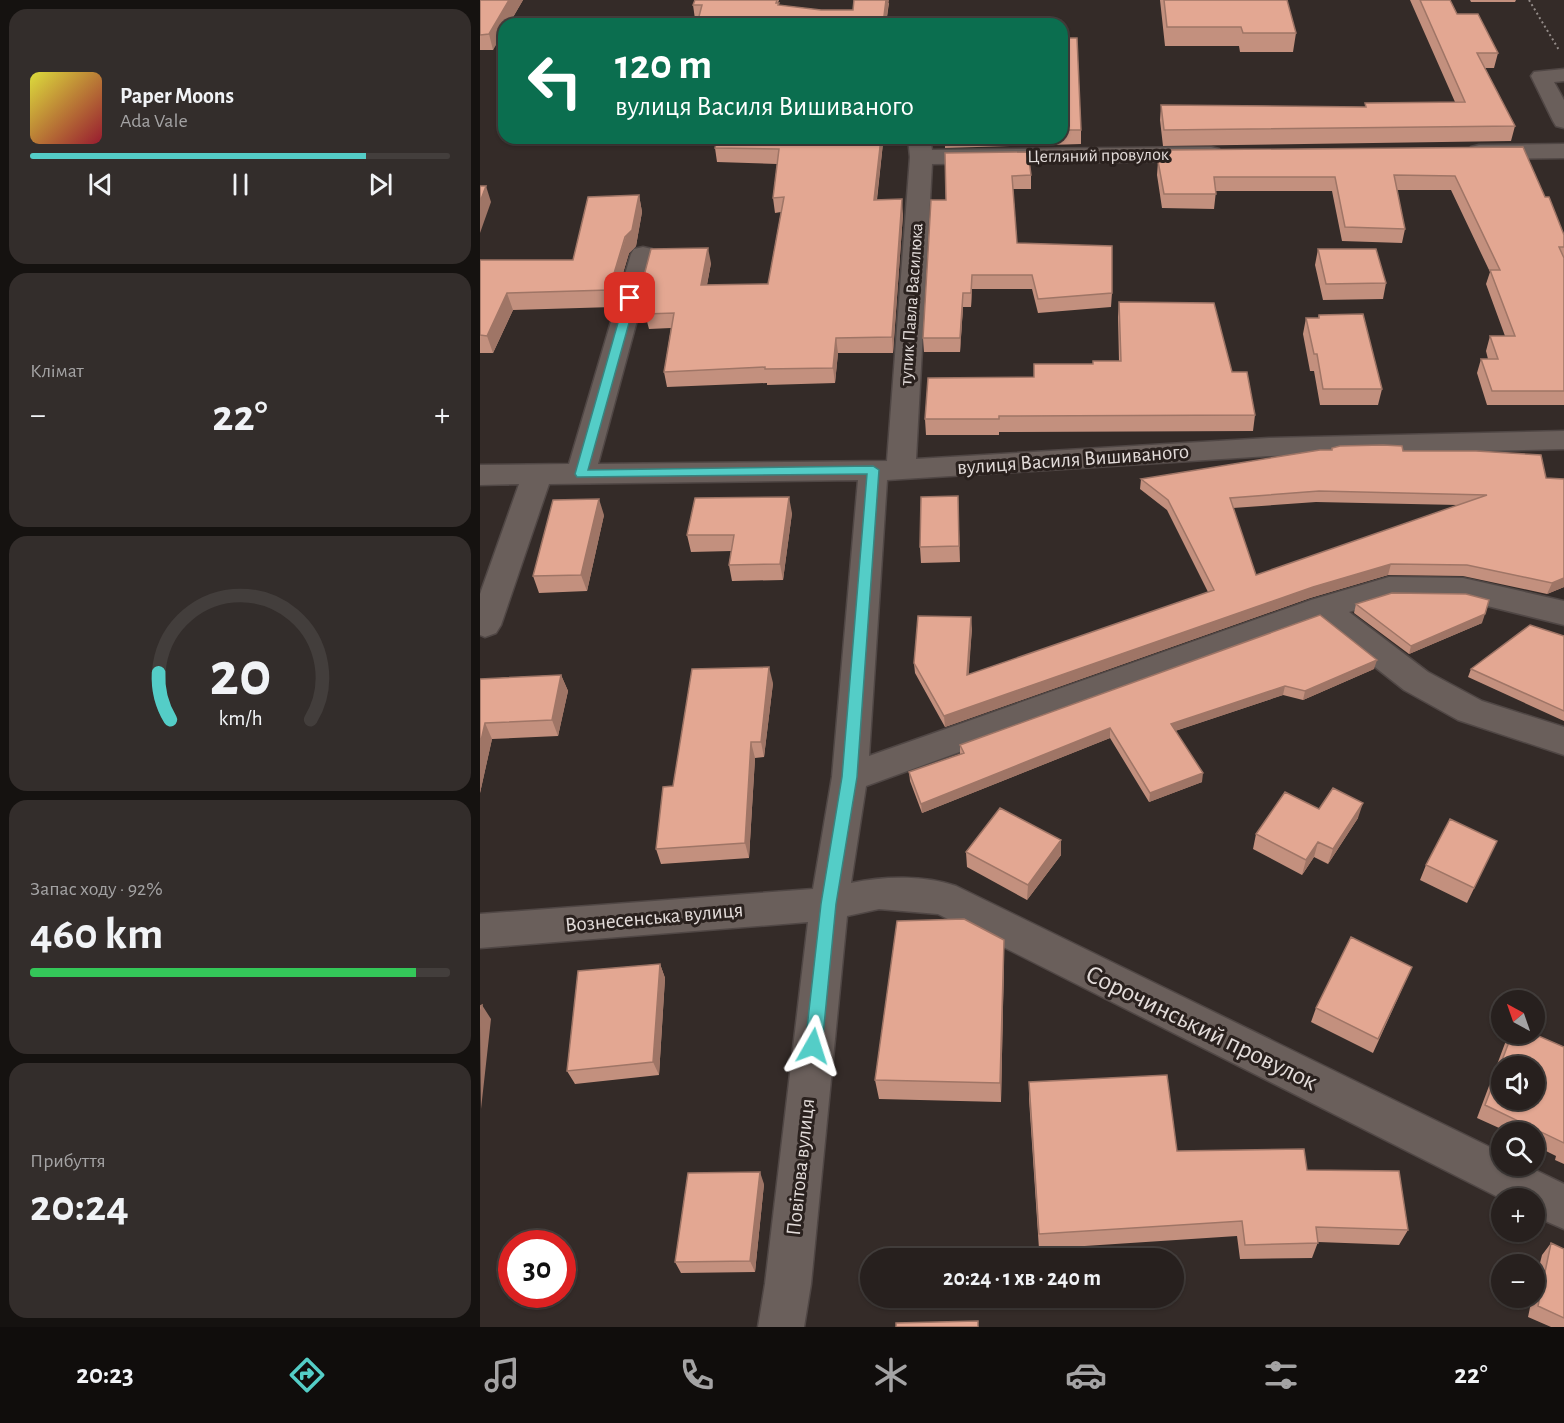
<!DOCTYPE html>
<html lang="uk">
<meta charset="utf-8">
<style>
:root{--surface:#27201e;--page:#332d2b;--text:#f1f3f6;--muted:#a4a3a4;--line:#433e3c;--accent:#54cdc7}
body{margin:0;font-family:"Alegreya Sans",sans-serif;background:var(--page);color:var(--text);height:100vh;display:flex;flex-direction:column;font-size:22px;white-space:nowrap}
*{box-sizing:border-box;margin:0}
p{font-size:20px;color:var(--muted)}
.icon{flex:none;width:33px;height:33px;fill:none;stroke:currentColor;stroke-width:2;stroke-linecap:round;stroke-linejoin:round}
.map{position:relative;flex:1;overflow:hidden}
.side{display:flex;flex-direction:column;gap:9px;padding:9px;background:#151210;width:480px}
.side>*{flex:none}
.hud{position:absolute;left:18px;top:18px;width:570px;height:126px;border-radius:18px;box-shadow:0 2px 4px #0004,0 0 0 2px var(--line);background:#0b6e4f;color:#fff;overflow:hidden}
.needle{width:39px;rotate:320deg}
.fabs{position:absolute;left:1011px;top:990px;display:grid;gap:12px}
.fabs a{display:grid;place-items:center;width:54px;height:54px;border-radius:50%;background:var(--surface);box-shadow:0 2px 4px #0004,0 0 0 2px var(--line);font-size:30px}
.speed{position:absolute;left:18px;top:1230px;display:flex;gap:12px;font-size:30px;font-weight:700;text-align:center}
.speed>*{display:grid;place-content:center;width:78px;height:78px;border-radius:50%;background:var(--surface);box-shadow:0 2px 4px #0004,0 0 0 2px var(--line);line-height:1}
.speed .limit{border:9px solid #d22;background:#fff;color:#111}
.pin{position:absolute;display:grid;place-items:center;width:51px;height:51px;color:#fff;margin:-26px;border-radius:12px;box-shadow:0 3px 9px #0006}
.me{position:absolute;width:66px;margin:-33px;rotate:6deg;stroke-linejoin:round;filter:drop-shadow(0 0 4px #0008)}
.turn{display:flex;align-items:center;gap:21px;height:126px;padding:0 18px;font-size:27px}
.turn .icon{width:78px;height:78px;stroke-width:2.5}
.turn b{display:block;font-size:42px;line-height:51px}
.big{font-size:45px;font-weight:700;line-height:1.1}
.side .widget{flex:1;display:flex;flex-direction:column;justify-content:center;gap:9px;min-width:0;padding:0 21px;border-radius:18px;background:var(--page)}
.side .dial{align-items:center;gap:0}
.dial svg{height:156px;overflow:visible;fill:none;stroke:var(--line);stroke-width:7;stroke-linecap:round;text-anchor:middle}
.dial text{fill:var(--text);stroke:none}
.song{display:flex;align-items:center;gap:18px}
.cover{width:72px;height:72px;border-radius:9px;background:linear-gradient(135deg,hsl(60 70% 55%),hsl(350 70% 35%))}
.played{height:6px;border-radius:3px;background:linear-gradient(90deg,var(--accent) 80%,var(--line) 80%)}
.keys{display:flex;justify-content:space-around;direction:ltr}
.heat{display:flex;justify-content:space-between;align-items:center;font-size:33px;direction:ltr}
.charge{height:9px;border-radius:4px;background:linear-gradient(90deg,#34c759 92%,var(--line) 0)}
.trip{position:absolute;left:380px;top:1248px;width:324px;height:60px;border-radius:30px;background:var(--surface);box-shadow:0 2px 4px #0004,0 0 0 2px var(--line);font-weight:700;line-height:60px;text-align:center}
.tab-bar{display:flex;height:96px;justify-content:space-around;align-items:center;background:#100d0c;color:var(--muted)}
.tab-bar .icon{width:42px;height:42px}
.tab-bar .current{color:var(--accent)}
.tab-bar b{font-size:27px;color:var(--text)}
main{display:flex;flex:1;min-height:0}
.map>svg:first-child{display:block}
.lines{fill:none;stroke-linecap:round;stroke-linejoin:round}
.minor-casing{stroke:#504745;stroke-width:3}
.path{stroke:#948c89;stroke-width:2;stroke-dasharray:2 3;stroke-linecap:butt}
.minor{fill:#6a5f5b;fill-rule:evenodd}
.wall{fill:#c3907e;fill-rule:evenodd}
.shaded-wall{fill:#9f7566}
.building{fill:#e3a792;stroke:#9f7566;stroke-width:1.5;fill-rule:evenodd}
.route{fill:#54cdc7;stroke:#378581;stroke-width:1.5}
.labels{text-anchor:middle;stroke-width:6;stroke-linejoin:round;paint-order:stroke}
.far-street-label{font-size:18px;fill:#e3dcda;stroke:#2a211e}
.street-label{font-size:21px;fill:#e3dcda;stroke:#2a211e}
.near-street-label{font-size:26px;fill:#e3dcda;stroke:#2a211e}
</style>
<main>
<section class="side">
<div class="widget">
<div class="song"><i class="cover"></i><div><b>Paper Moons</b><p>Ada Vale</p></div></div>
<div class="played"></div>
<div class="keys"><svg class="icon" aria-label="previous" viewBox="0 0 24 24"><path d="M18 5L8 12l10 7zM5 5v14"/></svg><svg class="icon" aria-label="pause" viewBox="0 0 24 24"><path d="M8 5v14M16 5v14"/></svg><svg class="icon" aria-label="next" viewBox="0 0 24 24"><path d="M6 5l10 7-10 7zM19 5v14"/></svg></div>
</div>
<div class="widget"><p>Клімат</p>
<div class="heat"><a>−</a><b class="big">22°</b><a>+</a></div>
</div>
<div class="widget dial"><svg viewBox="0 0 100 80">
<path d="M14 69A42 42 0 1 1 86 69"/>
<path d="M14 69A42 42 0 0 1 8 45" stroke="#54cdc7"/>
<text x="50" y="56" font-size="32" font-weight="700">20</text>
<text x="50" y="72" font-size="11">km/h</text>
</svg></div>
<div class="widget"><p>Запас ходу · 92%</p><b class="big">460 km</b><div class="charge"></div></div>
<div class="widget"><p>Прибуття</p><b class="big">20:24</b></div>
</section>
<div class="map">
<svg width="1084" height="1327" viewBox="0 0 1084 1327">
<rect width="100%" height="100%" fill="#342b28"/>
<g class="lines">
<defs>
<path id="minor" d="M 1084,69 L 1084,81 L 1074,82 L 1084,100 L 1084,128 L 1076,126 L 1073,121 L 1051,76 L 1054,72 Z
M 428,138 L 450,138 L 452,150 L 731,147 L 739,149 L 742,154 L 739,159 L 731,161 L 452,164 L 436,459 L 789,438 L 1084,431 L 1084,449 L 789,456 L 407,480 L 389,756 L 831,600 L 909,577 L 983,578 L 1084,601 L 1084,625 L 983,600 L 909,599 L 869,612 L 948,672 L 1002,701 L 1084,727 L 1084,755 L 978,720 L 924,690 L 838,622 L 386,786 L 371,883 C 404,876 444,875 476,886 L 1022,1153 L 1022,1166 L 1047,1166 L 1084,1184 L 1084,1229 L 1054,1216 L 1054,1198 L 1022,1199 L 458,914 L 399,909 L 367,916 L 331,1284 L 324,1327 L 278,1327 L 285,1284 L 328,922 L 0,948 L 0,914 L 333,889 L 352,777 L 378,480 L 69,484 L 21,625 L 16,633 L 5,637 L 0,635 L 0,594 L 39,484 L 0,485 L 0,465 L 89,464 L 151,254 L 154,249 L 163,247 L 172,249 L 175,254 L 118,464 L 407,461 L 430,157 Z
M 1084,144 L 1084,158 L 999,159 L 991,157 L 988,152 L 991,147 L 999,145 Z"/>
</defs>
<use href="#minor" class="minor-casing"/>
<path class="path" d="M 1049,0 L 1079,50"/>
<use href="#minor" class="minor"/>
</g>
<path class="wall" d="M 0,0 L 43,0 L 29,24 L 24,24 L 13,50 L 0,50 Z
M 215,0 L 299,0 L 298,3 L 299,3 L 299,5 L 341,10 L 373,10 L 409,3 L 406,24 L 215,19 L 213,5 Z
M 680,0 L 807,0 L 816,33 L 813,52 L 760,52 L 759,46 L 685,46 Z
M 930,0 L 970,0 L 977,14 L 1018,53 L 1014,68 L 1005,68 L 1035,126 L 1031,141 L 683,146 L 680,120 L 681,105 L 885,107 L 885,103 L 975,102 Z
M 990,0 L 1036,0 L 1035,2 L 991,2 Z
M 582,38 L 601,130 L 601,144 L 465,148 L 465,142 L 453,142 L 451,138 L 582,138 Z
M 237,138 L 427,138 L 426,142 L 403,143 L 397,200 L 423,214 L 413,353 L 358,353 L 355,383 L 287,385 L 287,383 L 187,387 L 184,372 L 191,328 L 169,329 L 165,314 L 167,306 L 163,306 L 160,291 L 231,263 L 227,285 L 288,284 L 301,212 L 295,213 L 293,198 L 297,164 L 237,162 L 235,148 Z
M 1043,147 L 1065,197 L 1084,235 L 1084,405 L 1007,405 L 997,373 L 1001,359 L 1008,359 L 1006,351 L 1010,336 L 1025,336 L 1006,284 L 1010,272 L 971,190 L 917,190 L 925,229 L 922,243 L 862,241 L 852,191 L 736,191 L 734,209 L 682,208 L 677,175 L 678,161 L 685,161 L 686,150 Z
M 465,153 L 551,175 L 551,189 L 533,189 L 537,243 L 632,293 L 631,307 L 558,313 L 552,289 L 492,289 L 491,307 L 483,307 L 480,352 L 444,352 L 443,338 L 466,200 Z
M 159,195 L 162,212 L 156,246 L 149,253 L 133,307 L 33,310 L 13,353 L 0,353 L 0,260 L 93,260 Z
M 838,249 L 906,283 L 903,299 L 843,300 L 835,265 Z
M 639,302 L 752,372 L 775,415 L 773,431 L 519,432 L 519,435 L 446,435 L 445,419 L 554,377 L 612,364 L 639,361 L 638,317 Z
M 839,315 L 902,389 L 898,405 L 840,405 L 834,371 L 830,371 L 823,334 L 826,318 L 838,318 Z
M 852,448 L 923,451 L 996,451 L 1084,587 L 1067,594 L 983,576 L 908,575 L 830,598 L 465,727 L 435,673 L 434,663 L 492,628 L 488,675 L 728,592 L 687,510 L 660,489 L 661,479 L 851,450 ZM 836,502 L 978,505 L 776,575 L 753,508 Z
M 478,496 L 480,562 L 441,563 L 440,547 Z
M 312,513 L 303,580 L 252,581 L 249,565 L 251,551 L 211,552 L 207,535 Z
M 124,515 L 107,591 L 59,593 L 53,576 Z
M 876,604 L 1002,623 L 929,654 L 874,613 Z
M 1084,636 L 1084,721 L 988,677 L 991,669 Z
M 894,669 L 823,700 L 803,695 L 695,731 L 722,782 L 669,802 L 630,738 L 442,813 L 430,781 L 429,772 L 480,754 L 480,745 Z
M 81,675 L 88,691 L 78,736 L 12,739 L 0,793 L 0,679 Z
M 293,683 L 284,757 L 275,758 L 269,858 L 181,864 L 176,849 L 193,786 Z
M 839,809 L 878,818 L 848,864 L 834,857 L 822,875 L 773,849 L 776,834 Z
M 1017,841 L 987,903 L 940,880 L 946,865 Z
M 486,852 L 581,855 L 547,900 L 487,867 Z
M 524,940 L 524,960 L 521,1102 L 399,1099 L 395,1080 Z
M 180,964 L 185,978 L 179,1075 L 95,1084 L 87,1071 Z
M 932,967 L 893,1053 L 831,1022 L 836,1008 Z
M 1030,1034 L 1054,1034 L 1084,1047 L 1084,1164 L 1075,1160 L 1076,1156 L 1054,1145 L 1054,1132 L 1028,1132 L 997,1118 L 1027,1038 Z
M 549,1082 L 697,1151 L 827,1170 L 928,1230 L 919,1245 L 838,1242 L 832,1258 L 760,1259 L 757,1236 L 559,1249 L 549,1099 Z
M 284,1184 L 275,1272 L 201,1273 L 195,1262 Z
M 1071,1243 L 1084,1249 L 1084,1327 L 1071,1327 L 1048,1317 L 1052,1298 L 1054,1298 L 1054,1287 L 1062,1255 Z"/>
<path class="shaded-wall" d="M 29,0 L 43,0 L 29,24 L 24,24 L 24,32 L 13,50 L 9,34 Z
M 406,0 L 409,0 L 406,24 L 403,24 Z
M 401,138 L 403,138 L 403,143 L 395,214 L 394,200 Z
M 6,186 L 11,202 L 0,233 L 0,202 Z
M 159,195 L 162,212 L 156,246 L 149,253 L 133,307 L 129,290 Z
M 422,199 L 423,214 L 413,353 L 412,337 Z
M 228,248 L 231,263 L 224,300 L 221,285 Z
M 492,275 L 492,289 L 491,307 L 491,293 Z
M 27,293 L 33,310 L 13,353 L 7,336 Z
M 483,293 L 483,307 L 480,352 L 480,338 Z
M 356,338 L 358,353 L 355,383 L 353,368 Z
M 309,497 L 312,513 L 303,580 L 300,564 Z
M 119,499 L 124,515 L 107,591 L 101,575 Z
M 911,564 L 908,575 L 830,598 L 465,727 L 464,716 L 833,587 Z
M 1084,578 L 1084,587 L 1067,594 L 1072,583 Z
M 1005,614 L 1002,623 L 929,654 L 931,646 Z
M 491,617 L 492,628 L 488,686 L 487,675 Z
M 897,660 L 894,669 L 823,700 L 825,691 Z
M 289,667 L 293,683 L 284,757 L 281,742 Z
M 81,675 L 88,691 L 78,736 L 72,720 Z
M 805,686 L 803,695 L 689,733 L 691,724 Z
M 5,723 L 12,739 L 0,793 L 0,745 Z
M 630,728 L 630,738 L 442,813 L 441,804 Z
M 271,742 L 275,758 L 269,858 L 265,843 Z
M 723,773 L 722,782 L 669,802 L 670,793 Z
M 883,803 L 878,818 L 848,864 L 853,849 Z
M 581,840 L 581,855 L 547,900 L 548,885 Z
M 838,842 L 834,857 L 822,875 L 826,860 Z
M 524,940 L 524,960 L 521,1102 L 520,1083 Z
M 180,964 L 185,978 L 179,1075 L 173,1062 Z
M 2,1005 L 11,1019 L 1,1109 L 0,1025 Z
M 280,1172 L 284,1184 L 275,1272 L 270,1261 Z"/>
<path class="building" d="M 0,0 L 29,0 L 9,34 L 0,35 Z
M 215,0 L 297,0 L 296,3 L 299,3 L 298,5 L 341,10 L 373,10 L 374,0 L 406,0 L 403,24 L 217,24 L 222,5 L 213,5 Z
M 684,0 L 807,0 L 816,33 L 763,33 L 761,27 L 687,27 Z
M 940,0 L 970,0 L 977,14 L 998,14 L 1018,53 L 997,53 L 1035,126 L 684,130 L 681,105 L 886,107 L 885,103 L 985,102 Z
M 582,38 L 597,38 L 601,130 L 582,130 Z
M 237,138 L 401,138 L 394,200 L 422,199 L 412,337 L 356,338 L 353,368 L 285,369 L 285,367 L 184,372 L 194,313 L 165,314 L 171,290 L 160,291 L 171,249 L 228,248 L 221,285 L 288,284 L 304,197 L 293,198 L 299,149 L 235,148 Z
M 1043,147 L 1065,197 L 1069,197 L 1084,235 L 1084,247 L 1079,247 L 1084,258 L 1084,391 L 1012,391 L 1001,359 L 1018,359 L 1010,336 L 1035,336 L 1010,270 L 1020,270 L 975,176 L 914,175 L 925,229 L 865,227 L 855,177 L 734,177 L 736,194 L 684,194 L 678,161 L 687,161 L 686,150 Z
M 548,152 L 551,175 L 532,176 L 537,243 L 632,246 L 632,293 L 558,299 L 552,275 L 492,275 L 491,293 L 483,293 L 480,338 L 443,338 L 451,200 L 466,200 L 465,153 Z
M 0,186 L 6,186 L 0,202 Z
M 159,195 L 152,230 L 145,237 L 129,290 L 27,293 L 7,336 L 0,335 L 0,260 L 93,260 L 108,197 Z
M 838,249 L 896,249 L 906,283 L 846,284 Z
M 639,302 L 734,303 L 752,372 L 767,372 L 775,415 L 519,416 L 519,419 L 445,419 L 448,378 L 554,377 L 554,364 L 613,364 L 613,361 L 641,361 Z
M 883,314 L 902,389 L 843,389 L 837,354 L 834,354 L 826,318 L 839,318 L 839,315 Z
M 903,445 L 922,446 L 923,451 L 996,451 L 1061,455 L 1066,478 L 1084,479 L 1084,578 L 1072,583 L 987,565 L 911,564 L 833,587 L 464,716 L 434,663 L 438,616 L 491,617 L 487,675 L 734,590 L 688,500 L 661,479 L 840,450 L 852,450 L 852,448 L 860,446 ZM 839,491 L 1007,495 L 776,575 L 750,498 Z
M 478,496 L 479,546 L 440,547 L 441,497 Z
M 309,497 L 300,564 L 249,565 L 254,535 L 207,535 L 215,498 Z
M 119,499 L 101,575 L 53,576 L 73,500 Z
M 912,593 L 986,594 L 1009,600 L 1005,614 L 931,646 L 876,604 Z
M 840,615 L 897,660 L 825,691 L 805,686 L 691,724 L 723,773 L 670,793 L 630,728 L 441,804 L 429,772 L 484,753 L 480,745 Z
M 1050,625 L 1084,636 L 1084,711 L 991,669 Z
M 289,667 L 281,742 L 271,742 L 265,843 L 176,849 L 183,787 L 193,786 L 212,669 Z
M 81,675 L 72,720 L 5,723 L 0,745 L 0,679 Z
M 853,788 L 883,803 L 853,849 L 838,842 L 826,860 L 776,834 L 805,792 L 839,809 Z
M 520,808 L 581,840 L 548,885 L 486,852 Z
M 970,819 L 1017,841 L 994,888 L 946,865 Z
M 484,919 L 524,940 L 520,1083 L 395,1080 L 417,921 Z
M 871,937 L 932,967 L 898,1039 L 836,1008 Z
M 180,964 L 173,1062 L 87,1071 L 98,971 Z
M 2,1005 L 0,1025 L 0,1006 Z
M 1032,1034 L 1054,1034 L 1084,1047 L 1084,1143 L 1005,1105 ZM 1022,1066 L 1054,1066 L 1054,1100 L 1022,1100 Z
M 687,1075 L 697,1151 L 824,1149 L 827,1170 L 919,1171 L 928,1230 L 836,1227 L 838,1243 L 765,1245 L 762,1221 L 559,1234 L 549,1082 Z
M 280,1172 L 270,1261 L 195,1262 L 208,1173 Z
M 1071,1243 L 1084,1249 L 1084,1318 L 1058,1306 Z
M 498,1321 L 498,1327 L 416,1327 L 416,1323 Z"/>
<path class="route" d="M 150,295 L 156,298 L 108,470 L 393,466 L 399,470 L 377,777 L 356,904 L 342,1046 L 339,1052 L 333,1054 L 327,1052 L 325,1046 L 341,904 L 362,777 L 387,474 L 97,477 L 95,474 L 145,298 Z"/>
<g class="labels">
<g class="far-street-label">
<text transform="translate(618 155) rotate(-1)" y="6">Цегляний провулок</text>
<text transform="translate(431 304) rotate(-86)" y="6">тупик Павла Василюка</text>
</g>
<g class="street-label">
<text transform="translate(593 459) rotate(-4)" y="7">вулиця Василя Вишиваного</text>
<text transform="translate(174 917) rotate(-5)" y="7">Вознесенська вулиця</text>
<text transform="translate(320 1167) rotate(-84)" y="7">Повітова вулиця</text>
</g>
<g class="near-street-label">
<text transform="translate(722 1027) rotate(26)" y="9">Сорочинський провулок</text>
</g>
</g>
</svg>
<div class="fabs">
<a><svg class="needle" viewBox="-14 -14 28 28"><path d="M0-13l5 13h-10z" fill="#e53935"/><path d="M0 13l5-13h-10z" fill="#a4a3a4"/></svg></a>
<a><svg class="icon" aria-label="sound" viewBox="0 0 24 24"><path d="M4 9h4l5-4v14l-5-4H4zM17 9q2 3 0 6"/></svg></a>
<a><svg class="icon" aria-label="search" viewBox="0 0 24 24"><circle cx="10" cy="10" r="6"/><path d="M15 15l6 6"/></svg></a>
<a>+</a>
<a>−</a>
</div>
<div class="speed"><div class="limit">30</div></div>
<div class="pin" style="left:150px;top:298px;background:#d93025"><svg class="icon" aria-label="arrive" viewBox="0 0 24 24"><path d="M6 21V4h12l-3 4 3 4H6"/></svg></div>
<svg class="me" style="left:333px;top:1046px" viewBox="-20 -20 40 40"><path d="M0-17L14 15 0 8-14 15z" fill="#54cdc7" stroke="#fff" stroke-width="4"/></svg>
<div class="trip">20:24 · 1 хв · 240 m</div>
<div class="hud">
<div class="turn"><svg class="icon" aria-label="left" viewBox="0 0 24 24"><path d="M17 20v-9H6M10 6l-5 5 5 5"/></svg><div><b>120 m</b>вулиця Василя Вишиваного</div></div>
</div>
</div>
</main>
<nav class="tab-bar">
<b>20:23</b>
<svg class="icon current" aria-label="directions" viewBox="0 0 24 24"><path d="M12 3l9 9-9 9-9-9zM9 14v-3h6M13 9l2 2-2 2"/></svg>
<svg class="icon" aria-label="music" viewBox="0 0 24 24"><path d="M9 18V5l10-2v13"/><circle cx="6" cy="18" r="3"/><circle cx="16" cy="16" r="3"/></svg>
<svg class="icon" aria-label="phone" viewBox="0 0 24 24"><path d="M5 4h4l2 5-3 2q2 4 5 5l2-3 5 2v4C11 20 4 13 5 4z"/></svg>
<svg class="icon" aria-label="climate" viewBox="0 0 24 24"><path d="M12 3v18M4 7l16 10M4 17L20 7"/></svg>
<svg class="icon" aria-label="car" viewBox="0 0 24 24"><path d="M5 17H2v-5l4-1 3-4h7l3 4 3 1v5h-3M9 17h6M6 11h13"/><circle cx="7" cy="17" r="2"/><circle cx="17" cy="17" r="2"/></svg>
<svg class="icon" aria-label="filters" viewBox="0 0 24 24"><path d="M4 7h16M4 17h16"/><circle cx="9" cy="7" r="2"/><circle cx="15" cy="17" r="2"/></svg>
<b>22°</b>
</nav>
